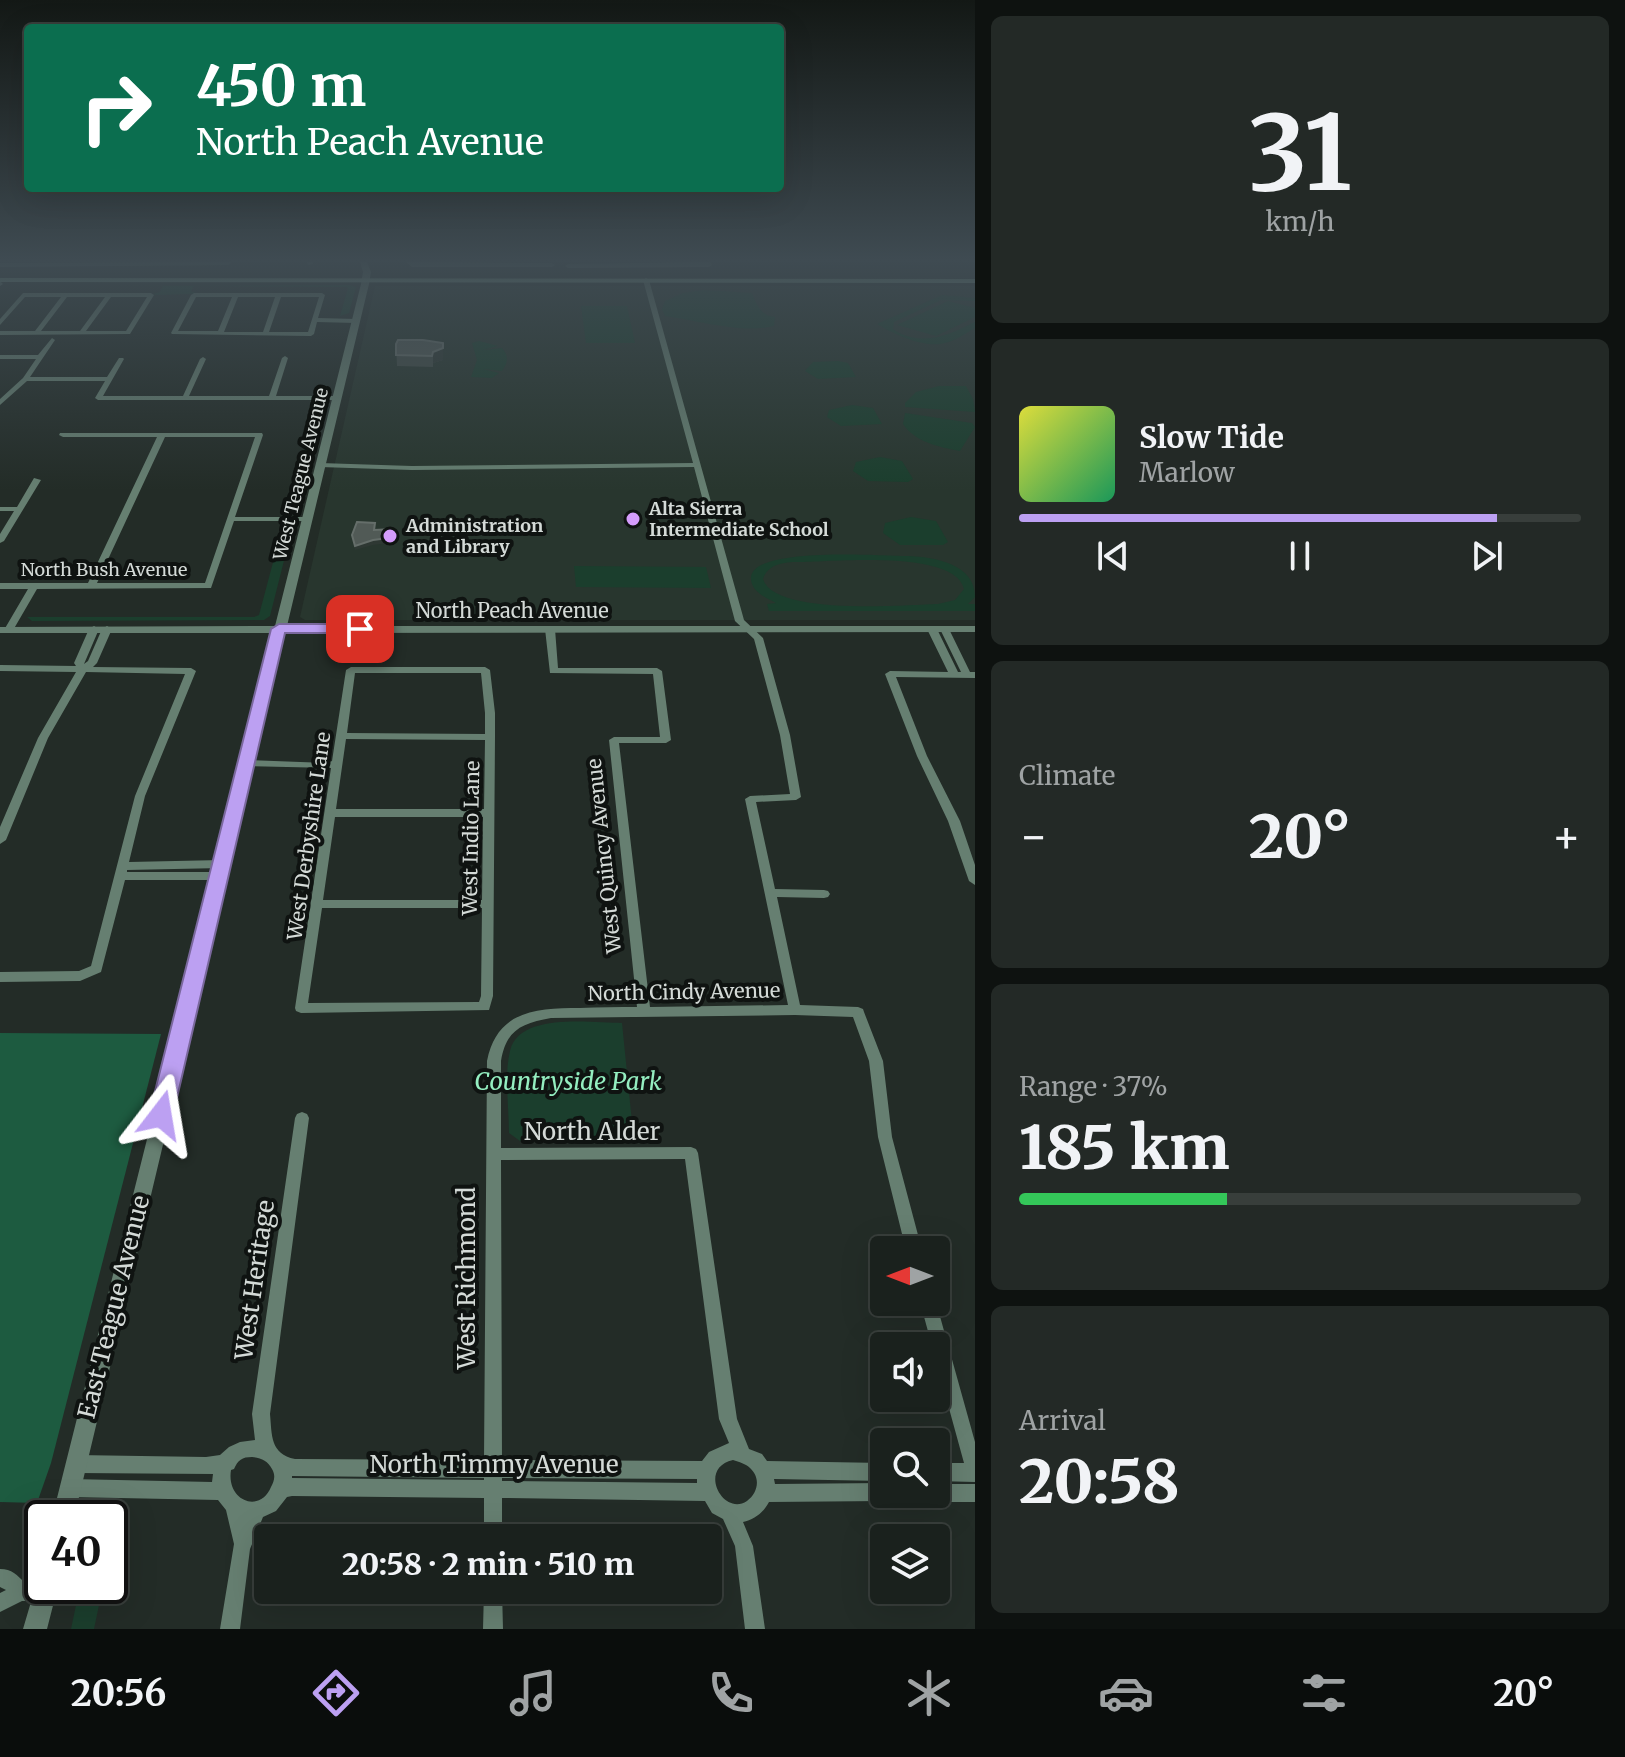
<!DOCTYPE html>
<meta charset="utf-8">
<style>
:root{--surface:#1a211d;--page:#232926;--text:#f1f3f6;--muted:#9fa3a4;--line:#383e3b;--accent:#bca0f2}
body{margin:0;font-family:Merriweather,serif;background:var(--page);color:var(--text);height:100vh;display:flex;flex-direction:column;font-size:30px;white-space:nowrap}
*{box-sizing:border-box;margin:0}
p{font-size:26px;color:var(--muted)}
.icon{flex:none;width:44px;height:44px;fill:none;stroke:currentColor;stroke-width:2;stroke-linecap:round;stroke-linejoin:round}
.map{position:relative;flex:1;overflow:hidden}
.drawer{display:flex;flex-direction:column;gap:16px;padding:16px;background:#0e1210;width:650px}
.drawer>*{flex:none}
.guide{position:absolute;left:24px;top:24px;width:760px;height:168px;border-radius:8px;box-shadow:0 8px 32px #0002,0 0 0 2px var(--line);background:#0b6e4f;color:#fff;overflow:hidden}
.needle{width:52px;rotate:270deg}
.buttons{position:absolute;left:870px;top:1236px;display:grid;gap:16px}
.buttons a{display:grid;place-items:center;width:80px;height:80px;border-radius:8px;background:var(--surface);box-shadow:0 8px 32px #0002,0 0 0 2px var(--line);font-size:40px}
.speed{position:absolute;left:24px;top:1500px;display:flex;gap:16px;font-size:40px;font-weight:700;text-align:center}
.speed>*{display:grid;place-content:center;width:104px;height:104px;border-radius:50%;background:var(--surface);box-shadow:0 8px 32px #0002,0 0 0 2px var(--line);line-height:1}
.speed .limit{border:4px solid #111;border-radius:12px;background:#fff;color:#111}
.pin{position:absolute;display:grid;place-items:center;width:68px;height:68px;color:#fff;margin:-34px;border-radius:16px;box-shadow:0 4px 12px #0006}
.me{position:absolute;width:88px;margin:-44px;rotate:14deg;stroke-linejoin:round;filter:drop-shadow(0 0 6px #0008)}
.turn{display:flex;align-items:center;gap:28px;height:168px;padding:0 40px;font-size:36px}
.turn .icon{width:104px;height:104px;stroke-width:2.5}
.turn b{display:block;font-size:56px;line-height:68px}
.big{font-size:60px;font-weight:800;line-height:1.1}
.drawer .widget{flex:1;display:flex;flex-direction:column;justify-content:center;gap:12px;min-width:0;padding:0 28px;border-radius:12px;background:var(--page)}
.drawer .dial{align-items:center;gap:0}
.dial b{font-size:104px;line-height:1}
.song{display:flex;align-items:center;gap:24px}
.cover{width:96px;height:96px;border-radius:12px;background:linear-gradient(135deg,hsl(60 70% 55%),hsl(150 70% 35%))}
.played{height:8px;border-radius:4px;background:linear-gradient(90deg,var(--accent) 85%,var(--line) 85%)}
.keys{display:flex;justify-content:space-around;direction:ltr}
.heat{display:flex;justify-content:space-between;align-items:center;font-size:44px;direction:ltr}
.charge{height:12px;border-radius:6px;background:linear-gradient(90deg,#34c759 37%,var(--line) 0)}
.trip{position:absolute;left:254px;top:1524px;width:468px;height:80px;border-radius:8px;background:var(--surface);box-shadow:0 8px 32px #0002,0 0 0 2px var(--line);font-weight:800;line-height:80px;text-align:center}
.dock{display:flex;height:128px;justify-content:space-around;align-items:center;background:#0a0d0c;color:var(--muted)}
.dock .icon{width:56px;height:56px}
.dock .active{color:var(--accent)}
.dock b{font-size:36px;color:var(--text)}
main{display:flex;flex:1;min-height:0}
.map>svg:first-child{display:block}
.built{fill:#28362e}
.green{fill:#1b3e2d;fill-rule:evenodd}
.water{fill:#1d5b40}
.lines{fill:none;stroke-linecap:round;stroke-linejoin:round}
.minor{fill:#667f71;fill-rule:evenodd}
.tertiary{fill:#667f71;fill-rule:evenodd}
.secondary{fill:#88b09a;fill-rule:evenodd}
.wall{fill:#414b46}
.shaded-wall{fill:#2e3833}
.building{fill:#515a56;stroke:#656e6a;stroke-width:2}
.route{fill:#bca0f2;stroke:#7a689d;stroke-width:2}
.poi-dot{fill:#d49cfb;stroke:#0f1311;stroke-width:3}
.labels{text-anchor:middle;stroke-width:8;stroke-linejoin:round;paint-order:stroke}
.far-street-label{font-size:18px;fill:#d4dad7;stroke:#0f1311}
.far-poi-label{font-size:18px;font-weight:bold;fill:#d4dad7;stroke:#0f1311;text-anchor:start}
.street-label{font-size:20px;fill:#d4dad7;stroke:#0f1311}
.near-park-label{font-size:24px;font-style:italic;fill:#94eec0;stroke:#0f1311}
.near-street-label{font-size:24px;fill:#d4dad7;stroke:#0f1311}
</style>
<main>
<div class="map">
<svg width="975" height="1629" viewBox="0 0 975 1629">
<rect width="100%" height="100%" fill="#232c27"/>
<path class="built" d="M 375,286 L 975,286 L 975,620 L 305,620 L 300,617 Z"/>
<path class="green" d="M 350,285 L 356,287 L 349,313 L 340,316 L 348,288 L 345,287 L 194,286 L 191,291 L 195,293 L 191,294 L 156,295 L 153,294 L 160,292 L 163,286 L 102,286 Z
M 703,290 L 752,293 C 757,305 761,316 775,317 L 774,326 C 741,334 701,321 665,316 L 662,309 L 665,301 L 683,293 Z
M 942,295 L 975,298 L 975,301 L 941,300 L 894,322 L 893,329 C 920,348 949,335 975,322 L 975,328 C 966,333 955,341 945,343 C 924,349 892,333 877,324 Z
M 948,301 L 975,308 L 975,317 L 936,336 L 897,325 Z
M 581,306 L 627,306 L 635,343 L 586,343 Z
M 479,341 L 498,346 L 483,350 L 502,348 C 509,356 508,363 502,371 L 483,369 L 499,373 L 492,378 L 471,377 L 477,360 L 472,343 Z
M 838,361 L 848,363 L 856,377 L 818,379 L 805,371 L 813,362 Z
M 939,386 L 966,386 L 973,399 L 975,412 L 905,407 L 905,403 L 916,392 Z
M 318,401 L 324,403 L 297,509 L 287,512 Z
M 852,405 L 873,408 L 882,424 L 841,426 L 827,417 L 829,410 Z
M 905,413 L 972,423 L 975,427 L 960,451 C 939,447 915,442 903,424 Z
M 880,457 L 902,461 L 913,479 L 908,482 L 868,481 L 853,471 L 856,462 Z
M 911,517 L 936,521 L 948,542 L 943,545 L 900,545 L 883,533 L 885,523 Z
M 284,521 L 293,525 L 270,616 L 264,620 L 32,621 L 27,617 L 254,617 L 259,615 Z
M 908,556 C 935,557 975,564 975,597 L 968,604 L 975,604 L 975,611 L 769,611 L 767,604 L 776,603 C 766,598 750,591 751,577 C 755,546 882,556 908,556 ZM 798,562 C 831,562 955,549 964,589 L 955,600 L 938,604 C 904,605 774,616 763,579 C 768,564 784,562 798,562 Z
M 574,566 L 706,567 L 711,588 L 576,587 Z
M 622,1023 L 634,1142 L 520,1141 L 509,1133 C 509,1107 504,1076 510,1051 C 519,1012 591,1023 622,1023 Z
M 80,1586 L 103,1586 L 94,1629 L 71,1629 Z"/>
<path class="water" d="M 0,1033 L 161,1034 L 51,1463 L 37,1503 L 0,1502 Z"/>
<g class="lines">
<path class="minor" d="M 231,262 L 229,265 L 0,267 L 0,263 Z
M 307,262 L 313,262 L 313,264 L 308,265 Z
M 406,262 L 552,263 L 555,265 L 552,267 L 412,267 Z
M 704,262 L 710,262 L 712,265 L 709,267 L 568,268 L 565,266 L 568,264 Z
M 646,278 L 649,280 L 744,620 L 763,638 L 790,735 L 801,797 L 796,800 L 756,802 L 775,889 L 824,890 L 828,891 L 830,894 L 828,897 L 824,898 L 777,897 L 800,1005 L 858,1007 L 863,1009 L 864,1012 L 883,1061 L 892,1137 L 922,1250 L 906,1250 L 878,1137 L 869,1061 L 853,1017 L 795,1015 L 551,1018 C 522,1023 506,1030 501,1061 L 501,1148 L 691,1147 L 696,1149 L 698,1153 L 737,1419 L 749,1449 L 762,1454 L 767,1461 L 884,1463 L 884,1481 L 774,1479 L 775,1484 L 884,1483 L 884,1494 L 892,1494 L 890,1498 L 884,1501 L 769,1502 C 764,1512 754,1520 743,1522 L 753,1546 L 765,1629 L 745,1629 L 735,1546 L 723,1519 L 712,1513 L 705,1501 L 502,1498 L 502,1538 L 484,1538 L 484,1498 L 292,1496 L 287,1497 L 276,1511 L 263,1517 L 250,1549 L 240,1629 L 220,1629 L 234,1544 L 226,1510 L 218,1500 L 70,1497 L 64,1494 L 61,1488 L 64,1482 L 70,1479 L 212,1482 L 213,1474 L 76,1473 L 70,1470 L 67,1464 L 70,1458 L 76,1455 L 206,1457 L 220,1455 L 229,1447 L 240,1442 L 255,1440 L 252,1414 L 295,1118 L 297,1114 L 302,1112 L 307,1114 L 309,1118 L 270,1414 C 272,1435 270,1454 295,1459 L 484,1460 L 487,1061 C 497,1010 537,1008 580,1008 C 599,1007 618,1007 637,1007 L 609,740 L 614,737 L 660,737 L 653,674 L 550,673 L 545,629 L 547,627 L 550,626 L 555,629 L 558,668 L 657,668 L 662,671 L 671,740 L 666,743 L 619,743 L 650,1007 L 788,1005 L 745,799 L 750,796 L 790,794 L 780,735 L 754,639 L 735,621 L 694,467 L 412,470 L 320,467 L 316,465 L 320,463 L 412,466 L 693,463 L 643,280 ZM 685,1159 L 719,1419 L 729,1443 L 709,1452 L 702,1461 L 502,1460 L 501,1160 ZM 252,1457 C 261,1458 268,1461 272,1469 C 276,1476 274,1481 271,1487 C 260,1514 226,1501 231,1470 L 234,1469 C 238,1460 242,1457 252,1457 ZM 733,1460 C 739,1462 746,1464 750,1468 C 761,1478 758,1493 747,1501 C 723,1517 697,1468 733,1460 ZM 292,1476 L 484,1478 L 484,1480 L 292,1478 ZM 502,1478 L 697,1479 L 697,1483 L 502,1481 Z
M 0,281 L 3,284 L 0,286 Z
M 23,293 L 151,293 L 154,295 L 130,334 L 0,335 L 0,331 L 35,331 L 61,297 L 25,297 L 0,325 L 0,319 ZM 67,297 L 105,297 L 80,331 L 41,331 ZM 111,297 L 147,297 L 126,331 L 86,331 Z
M 194,293 L 322,293 L 325,295 L 318,318 L 356,319 L 359,321 L 356,323 L 317,322 L 314,334 L 311,336 L 172,334 L 171,333 L 191,295 ZM 196,297 L 232,297 L 218,331 L 178,331 ZM 238,297 L 275,297 L 263,332 L 224,332 ZM 281,297 L 319,297 L 308,332 L 269,332 Z
M 52,338 L 55,340 L 30,377 L 107,377 L 119,358 L 123,358 L 124,359 L 103,396 L 183,396 L 200,359 L 203,357 L 206,359 L 189,396 L 269,396 L 282,358 L 285,356 L 288,358 L 276,396 L 336,396 L 339,398 L 336,400 L 98,400 L 95,398 L 105,381 L 27,381 L 0,405 L 0,399 L 23,378 L 36,359 L 0,359 L 0,355 L 38,355 Z
M 60,433 L 262,433 L 263,435 L 235,517 L 306,517 L 310,519 L 306,521 L 234,521 L 211,588 L 37,589 L 12,632 L 6,632 L 4,630 L 28,589 L 0,589 L 0,583 L 88,583 L 157,437 L 63,437 L 59,435 ZM 165,437 L 255,437 L 205,583 L 97,583 Z
M 34,478 L 41,480 L 4,541 L 0,543 L 0,534 L 14,511 L 0,511 L 0,507 L 17,507 Z
M 94,626 L 99,629 L 84,664 L 88,661 L 102,629 L 107,626 L 112,629 L 97,663 L 93,667 L 191,668 L 196,671 L 145,796 L 129,862 L 222,860 L 228,864 L 222,868 L 127,870 L 127,872 L 219,872 L 225,876 L 219,880 L 125,880 L 101,972 L 80,981 L 0,982 L 0,972 L 79,971 L 91,966 L 135,796 L 185,674 L 86,672 L 48,738 L 6,840 L 0,844 L 0,827 L 38,738 L 76,672 L 0,671 L 0,665 L 76,666 L 74,663 L 89,629 Z
M 932,626 L 937,629 L 958,672 L 961,672 L 940,629 L 945,626 L 948,627 L 970,672 L 975,672 L 975,678 L 896,677 L 927,756 L 960,821 L 975,865 L 975,885 L 969,881 L 948,821 L 917,756 L 885,674 L 890,671 L 948,672 L 927,629 Z
M 351,667 L 485,667 L 490,670 L 495,713 L 495,737 L 493,996 L 489,1010 L 301,1013 L 296,1011 L 295,1008 L 331,768 L 246,766 L 241,763 L 246,760 L 327,763 L 332,761 L 346,670 ZM 355,673 L 481,673 L 485,713 L 485,734 L 347,733 ZM 346,739 L 485,740 L 484,809 L 336,809 ZM 335,817 L 483,817 L 482,900 L 323,900 ZM 322,908 L 482,908 L 481,996 L 479,1002 L 308,1003 Z
M 920,1302 L 936,1302 L 975,1442 L 975,1482 L 936,1481 L 936,1463 L 964,1463 L 936,1361 L 936,1346 L 932,1346 Z
M 936,1484 L 975,1484 L 975,1502 L 936,1502 L 930,1499 L 928,1494 L 936,1494 Z
M 0,1569 C 12,1569 17,1575 25,1583 L 42,1583 L 42,1586 L 51,1586 L 53,1592 L 51,1599 L 44,1601 L 22,1601 L 0,1612 L 0,1593 L 6,1590 L 0,1587 Z
M 484,1590 L 502,1590 L 503,1629 L 483,1629 Z"/>
<path class="tertiary" d="M 360,262 L 367,262 L 371,272 L 369,284 L 287,626 L 975,626 L 975,632 L 285,633 L 74,1518 L 52,1518 L 274,633 L 0,633 L 0,627 L 275,626 L 361,284 L 363,272 Z
M 42,1576 L 42,1586 L 58,1586 L 47,1629 L 23,1629 L 38,1578 Z"/>
<path class="secondary" d="M 0,278 L 975,279 L 975,283 L 0,282 Z"/>
</g>
<path class="wall" d="M 443,343 L 443,360 L 433,363 L 433,367 L 397,366 L 396,344 Z"/>
<path class="shaded-wall" d="M 443,348 L 443,360 L 433,363 L 433,367 L 433,352 Z
M 397,537 L 397,542 L 373,545 L 355,550 L 355,546 L 373,540 Z"/>
<path class="building" d="M 398,340 L 423,340 L 443,343 L 443,348 L 433,352 L 432,356 L 396,355 L 396,344 Z
M 357,522 L 375,523 L 374,530 L 394,529 L 397,537 L 373,540 L 355,546 L 352,535 Z"/>
<linearGradient id="sky" x2="0" y2="1"><stop stop-color="#131815"/><stop offset="0.53" stop-color="#3f4b52"/><stop offset="1" stop-color="#3f4b52" stop-opacity="0"/></linearGradient>
<rect width="975" height="490" fill="url(#sky)"/>
<path class="route" d="M 279,624 L 360,624 L 368,629 L 360,633 L 285,633 L 173,1115 L 169,1122 L 161,1125 L 153,1122 L 149,1115 L 271,629 Z"/>
<g class="poi-dot">
<circle cx="633" cy="519" r="8"/>
<circle cx="390" cy="536" r="8"/>
</g>
<g class="labels">
<g class="far-street-label">
<text transform="translate(301 474) rotate(-76)" y="6">West Teague Avenue</text>
<text x="104" y="576">North Bush Avenue</text>
</g>
<g class="far-poi-label">
<text x="649" y="515">Alta Sierra<tspan x="649" dy="21">Intermediate School</tspan></text>
<text x="406" y="532">Administration<tspan x="406" dy="21">and Library</tspan></text>
</g>
<g class="street-label">
<text x="512" y="618">North Peach Avenue</text>
<text transform="translate(309 836) rotate(-82)" y="7">West Derbyshire Lane</text>
<text transform="translate(471 838) rotate(-89)" y="7">West Indio Lane</text>
<text transform="translate(604 856) rotate(-96)" y="7">West Quincy Avenue</text>
<text transform="translate(684 992) rotate(-1)" y="7">North Cindy Avenue</text>
</g>
<g class="near-park-label">
<text x="568" y="1090">Countryside Park</text>
</g>
<g class="near-street-label">
<text x="592" y="1140">North Alder</text>
<text transform="translate(467 1278) rotate(-90)" y="8">West Richmond</text>
<text transform="translate(255 1280) rotate(-82)" y="8">West Heritage</text>
<text transform="translate(114 1307) rotate(-76)" y="8">East Teague Avenue</text>
<text x="494" y="1473">North Timmy Avenue</text>
</g>
</g>
</svg>
<div class="buttons">
<a><svg class="needle" viewBox="-14 -14 28 28"><path d="M0-13l5 13h-10z" fill="#e53935"/><path d="M0 13l5-13h-10z" fill="#9fa3a4"/></svg></a>
<a><svg class="icon" aria-label="sound" viewBox="0 0 24 24"><path d="M4 9h4l5-4v14l-5-4H4zM17 9q2 3 0 6"/></svg></a>
<a><svg class="icon" aria-label="search" viewBox="0 0 24 24"><circle cx="10" cy="10" r="6"/><path d="M15 15l6 6"/></svg></a>
<a><svg class="icon" aria-label="layers" viewBox="0 0 24 24"><path d="M12 4l9 5-9 5-9-5zM3 14l9 5 9-5"/></svg></a>
</div>
<div class="speed"><div class="limit">40</div></div>
<div class="pin" style="left:360px;top:629px;background:#d93025"><svg class="icon" aria-label="arrive" viewBox="0 0 24 24"><path d="M6 21V4h12l-3 4 3 4H6"/></svg></div>
<svg class="me" style="left:161px;top:1115px" viewBox="-20 -20 40 40"><path d="M0-17L14 15 0 8-14 15z" fill="#bca0f2" stroke="#fff" stroke-width="4"/></svg>
<div class="trip">20:58 · 2 min · 510 m</div>
<div class="guide">
<div class="turn"><svg class="icon" aria-label="right" viewBox="0 0 24 24"><path d="M7 20v-9h11M14 6l5 5-5 5"/></svg><div><b>450 m</b>North Peach Avenue</div></div>
</div>
</div>
<section class="drawer">
<div class="widget dial"><b>31</b><p>km/h</p></div>
<div class="widget">
<div class="song"><i class="cover"></i><div><b>Slow Tide</b><p>Marlow</p></div></div>
<div class="played"></div>
<div class="keys"><svg class="icon" aria-label="previous" viewBox="0 0 24 24"><path d="M18 5L8 12l10 7zM5 5v14"/></svg><svg class="icon" aria-label="pause" viewBox="0 0 24 24"><path d="M8 5v14M16 5v14"/></svg><svg class="icon" aria-label="next" viewBox="0 0 24 24"><path d="M6 5l10 7-10 7zM19 5v14"/></svg></div>
</div>
<div class="widget"><p>Climate</p>
<div class="heat"><a>−</a><b class="big">20°</b><a>+</a></div>
</div>
<div class="widget"><p>Range · 37%</p><b class="big">185 km</b><div class="charge"></div></div>
<div class="widget"><p>Arrival</p><b class="big">20:58</b></div>
</section>
</main>
<nav class="dock">
<b>20:56</b>
<svg class="icon active" aria-label="directions" viewBox="0 0 24 24"><path d="M12 3l9 9-9 9-9-9zM9 14v-3h6M13 9l2 2-2 2"/></svg>
<svg class="icon" aria-label="music" viewBox="0 0 24 24"><path d="M9 18V5l10-2v13"/><circle cx="6" cy="18" r="3"/><circle cx="16" cy="16" r="3"/></svg>
<svg class="icon" aria-label="phone" viewBox="0 0 24 24"><path d="M5 4h4l2 5-3 2q2 4 5 5l2-3 5 2v4C11 20 4 13 5 4z"/></svg>
<svg class="icon" aria-label="climate" viewBox="0 0 24 24"><path d="M12 3v18M4 7l16 10M4 17L20 7"/></svg>
<svg class="icon" aria-label="car" viewBox="0 0 24 24"><path d="M5 17H2v-5l4-1 3-4h7l3 4 3 1v5h-3M9 17h6M6 11h13"/><circle cx="7" cy="17" r="2"/><circle cx="17" cy="17" r="2"/></svg>
<svg class="icon" aria-label="filters" viewBox="0 0 24 24"><path d="M4 7h16M4 17h16"/><circle cx="9" cy="7" r="2"/><circle cx="15" cy="17" r="2"/></svg>
<b>20°</b>
</nav>
